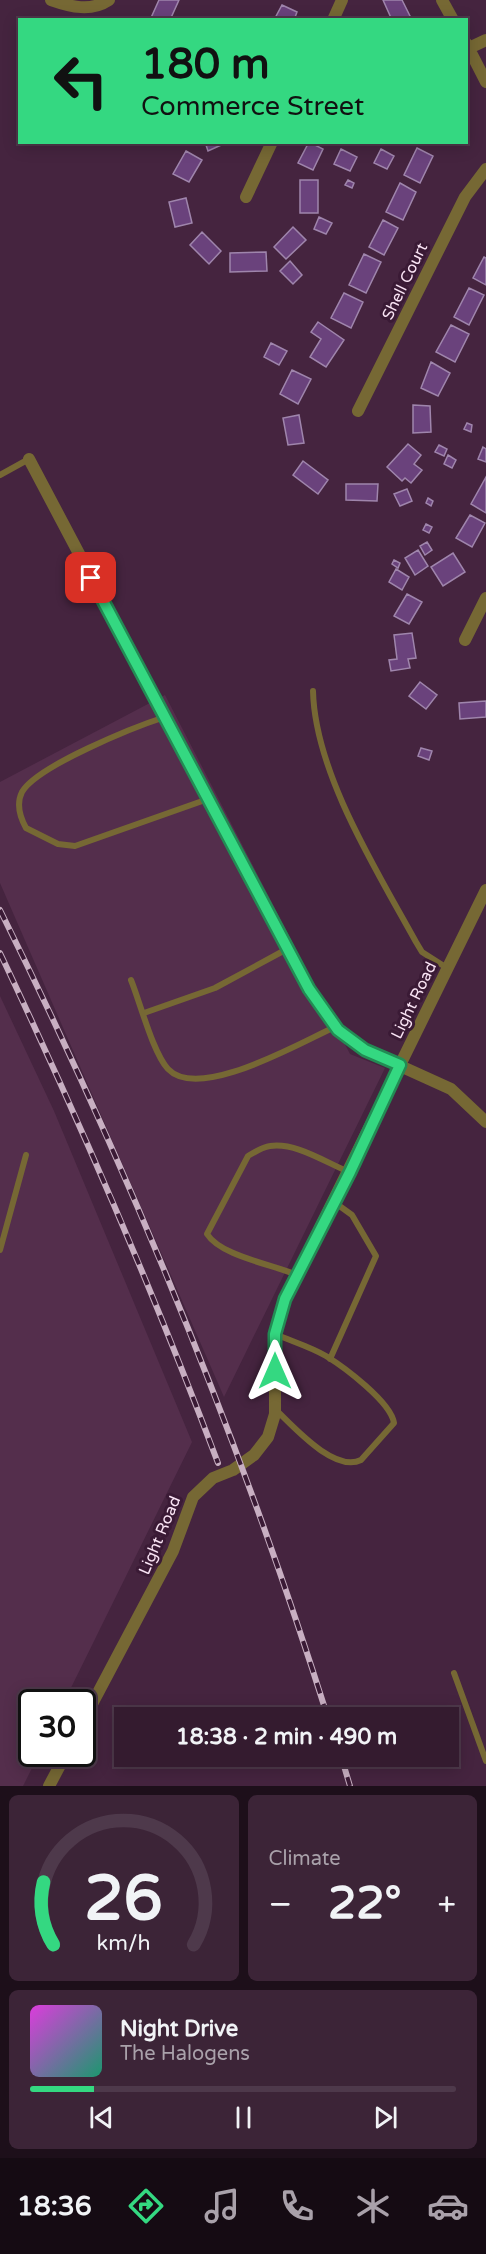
<!DOCTYPE html>
<meta charset="utf-8">
<style>
:root{--surface:#341b2f;--page:#3c2437;--text:#f1f3f6;--muted:#a9a1aa;--line:#4e394b;--accent:#34d881}
body{margin:0;font-family:"Varela Round",sans-serif;background:var(--page);color:var(--text);height:100vh;display:flex;flex-direction:column;font-size:22px;white-space:nowrap}
*{box-sizing:border-box;margin:0}
p{font-size:20px;color:var(--muted)}
.icon{flex:none;width:33px;height:33px;fill:none;stroke:currentColor;stroke-width:2;stroke-linecap:round;stroke-linejoin:round}
.map{position:relative;height:1786px;overflow:hidden}
.details{display:flex;flex-direction:column;gap:9px;padding:9px;background:#1d0f1a;flex:1}
.details>*{flex:none}
.hud{position:absolute;left:18px;top:18px;width:450px;height:126px;border-radius:0px;box-shadow:0 3px 15px #0003,0 0 0 2px var(--line);background:#34d881;color:#111;overflow:hidden}
.speed{position:absolute;left:18px;top:1689px;display:flex;gap:12px;font-size:30px;font-weight:700;text-align:center}
.speed>*{display:grid;place-content:center;width:78px;height:78px;border-radius:50%;background:var(--surface);box-shadow:0 3px 15px #0003,0 0 0 2px var(--line);line-height:1}
.speed .limit{border:3px solid #111;border-radius:9px;background:#fff;color:#111}
.pin{position:absolute;display:grid;place-items:center;width:51px;height:51px;color:#fff;margin:-26px;border-radius:12px;box-shadow:0 3px 9px #0006}
.me{position:absolute;width:66px;margin:-33px;rotate:0deg;stroke-linejoin:round;filter:drop-shadow(0 0 4px #0008)}
.turn{display:flex;align-items:center;gap:21px;height:126px;padding:0 24px;font-size:27px}
.turn .icon{width:78px;height:78px;stroke-width:2.5}
.turn b{display:block;font-size:42px;line-height:51px}
.big{font-size:45px;font-weight:700;line-height:1.1}
.details .widget{flex:1;display:flex;flex-direction:column;justify-content:center;gap:9px;min-width:0;padding:0 21px;border-radius:9px;background:var(--page)}
.details .dial{align-items:center;gap:0}
.dial svg{height:156px;overflow:visible;fill:none;stroke:var(--line);stroke-width:7;stroke-linecap:round;text-anchor:middle}
.dial text{fill:var(--text);stroke:none}
.song{display:flex;align-items:center;gap:18px}
.cover{width:72px;height:72px;border-radius:9px;background:linear-gradient(135deg,hsl(300 70% 55%),hsl(160 70% 35%))}
.played{height:6px;border-radius:3px;background:linear-gradient(90deg,var(--accent) 15%,var(--line) 15%)}
.keys{display:flex;justify-content:space-around;direction:ltr}
.heat{display:flex;justify-content:space-between;align-items:center;font-size:33px;direction:ltr}
.details .tiles{flex:1;display:grid;gap:9px;grid-template-columns:1fr 1fr}
.widget:last-child{grid-column:span 2}
.trip{position:absolute;left:114px;top:1707px;width:345px;height:60px;border-radius:0px;background:var(--surface);box-shadow:0 3px 15px #0003,0 0 0 2px var(--line);font-weight:700;line-height:60px;text-align:center}
.tabs{display:flex;height:96px;justify-content:space-around;align-items:center;background:#150b13;color:var(--muted)}
.tabs .icon{width:42px;height:42px}
.tabs .on{color:var(--accent)}
.tabs b{font-size:27px;color:var(--text)}
.map>svg:first-child{display:block}
.built{fill:#542e4c}
.building{fill:#6a427c;stroke:#9f85ac;stroke-width:1.5}
.lines{fill:none;stroke-linecap:round;stroke-linejoin:round}
.service{stroke:#766834;stroke-width:6}
.minor{stroke:#766834;stroke-width:12}
.rail-casing{stroke:#c8afc2;stroke-width:6}
.rail{stroke:#3a1a35;stroke-width:4;stroke-dasharray:11;stroke-linecap:butt}
.route-casing{stroke:#228c54;stroke-width:15}
.route{stroke:#34d881;stroke-width:10}
.labels{text-anchor:middle;stroke-width:6;stroke-linejoin:round;paint-order:stroke}
.street-label{font-size:16px;fill:#f9e3f4;stroke:#3a1a35}
</style>
<div class="map">
<svg width="486" height="1786" viewBox="0 0 486 1786">
<rect width="100%" height="100%" fill="#45243f"/>
<path class="built" d="M 165,695 L 350,1054 L 385,1068 L 224,1397 L 0,883 L 0,782 Z
M 0,996 L 54,1111 L 192,1442 L 64,1702 L 32,1702 L 32,1754 L 39,1754 L 23,1786 L 0,1786 Z"/>
<path class="building" d="M 159,0 L 179,0 L 170,20 L 150,20 Z
M 383,0 L 402,0 L 412,20 L 392,20 Z
M 282,5 L 297,12 L 294,20 L 274,20 Z
M 205,142 L 228,142 L 208,151 Z
M 309,142 L 323,149 L 313,170 L 298,163 Z
M 417,148 L 433,156 L 420,183 L 404,175 Z
M 341,149 L 357,157 L 350,171 L 334,164 Z
M 381,149 L 394,156 L 387,169 L 374,163 Z
M 186,151 L 202,160 L 189,182 L 173,174 Z
M 300,180 L 318,180 L 318,213 L 300,213 Z
M 348,180 L 354,183 L 352,188 L 345,185 Z
M 400,183 L 416,192 L 403,220 L 386,212 Z
M 186,198 L 192,223 L 175,227 L 169,202 Z
M 319,217 L 332,223 L 326,234 L 314,229 Z
M 383,220 L 398,228 L 384,255 L 369,247 Z
M 293,227 L 306,240 L 286,259 L 274,247 Z
M 202,232 L 221,251 L 209,264 L 190,245 Z
M 266,252 L 267,271 L 230,272 L 230,253 Z
M 364,254 L 381,262 L 366,293 L 349,285 Z
M 484,257 L 486,258 L 486,285 L 473,278 Z
M 290,261 L 302,275 L 293,284 L 280,271 Z
M 469,288 L 484,295 L 469,325 L 454,317 Z
M 344,293 L 363,302 L 351,328 L 331,318 Z
M 318,322 L 344,340 L 326,367 L 310,357 L 321,339 L 311,332 Z
M 451,325 L 469,334 L 455,362 L 436,352 Z
M 271,343 L 287,351 L 279,365 L 264,357 Z
M 431,362 L 450,373 L 438,396 L 421,388 Z
M 292,370 L 311,379 L 298,404 L 280,394 Z
M 413,405 L 430,406 L 431,432 L 413,433 Z
M 299,415 L 304,443 L 288,445 L 283,418 Z
M 467,423 L 472,425 L 471,432 L 464,429 Z
M 408,444 L 421,455 L 414,464 L 422,470 L 411,483 L 405,478 L 402,481 L 387,467 Z
M 439,445 L 447,449 L 444,456 L 435,452 Z
M 483,447 L 486,449 L 486,462 L 478,459 Z
M 448,455 L 456,460 L 452,468 L 444,464 Z
M 303,461 L 328,480 L 318,494 L 293,475 Z
M 486,477 L 486,513 L 471,504 Z
M 346,484 L 378,484 L 377,501 L 346,500 Z
M 407,489 L 412,501 L 400,506 L 394,494 Z
M 428,498 L 433,501 L 431,506 L 426,503 Z
M 470,515 L 485,523 L 472,547 L 456,538 Z
M 426,524 L 432,527 L 429,533 L 423,530 Z
M 427,542 L 432,550 L 425,555 L 420,546 Z
M 418,550 L 428,566 L 415,575 L 405,558 Z
M 453,553 L 465,572 L 443,586 L 431,567 Z
M 394,560 L 400,563 L 398,568 L 392,564 Z
M 396,569 L 409,577 L 402,590 L 389,582 Z
M 407,594 L 422,602 L 409,624 L 394,616 Z
M 412,633 L 416,658 L 408,659 L 410,668 L 391,671 L 389,660 L 397,659 L 394,635 Z
M 420,682 L 437,695 L 426,709 L 409,696 Z
M 486,701 L 486,717 L 460,719 L 459,703 Z
M 421,748 L 432,751 L 429,760 L 418,756 Z"/>
<g class="lines">
<path class="service" d="M 0,475 L 29,459
M 313,691 C 315,773 377,871 416,942 L 422,952 L 447,968
M 165,717 C 134,727 37,766 22,792 C 16,804 20,817 26,828 L 58,844 L 75,846 L 208,799
M 131,980 C 140,1002 153,1053 168,1069 C 199,1102 301,1042 335,1027
M 144,1013 L 215,988 L 287,949
M 0,1250 L 26,1155
M 297,1275 C 271,1264 221,1256 207,1234 L 248,1156 C 255,1152 262,1147 270,1146 C 295,1142 325,1162 347,1171
M 275,1334 C 291,1341 311,1347 326,1356 C 344,1367 391,1402 394,1423 L 361,1460 C 334,1473 293,1426 275,1409
M 330,1359 L 376,1256 L 352,1215 L 334,1202
M 454,1673 L 486,1761"/>
<path class="minor" d="M 51,0 C 71,7 91,12 109,0
M 442,0 L 453,20
M 333,20 L 342,0
M 466,43 L 486,82
M 469,48 L 486,40
M 246,197 L 272,142
M 358,411 L 465,197 L 486,169
M 29,459 L 309,989 L 338,1031 L 365,1050 L 451,1089 L 486,1122
M 465,640 L 486,598
M 82,1723 L 173,1551 L 193,1497 L 213,1478 L 233,1470 L 254,1455 L 268,1437 L 275,1414 L 275,1334 L 285,1299 L 486,890
M 49,1786 L 66,1754"/>
<defs>
<path id="rail" d="M 0,910 C 128,1168 241,1442 328,1718
M 0,953 C 79,1120 153,1290 218,1463
M 341,1756 L 350,1786"/>
</defs>
<use href="#rail" class="rail-casing"/>
<use href="#rail" class="rail"/>
</g>
<g class="lines">
<defs>
<path id="route" d="M 91,578 L 309,989 L 338,1030 L 365,1050 L 400,1065 L 350,1172 L 285,1299 L 275,1334 L 275,1371"/>
</defs>
<use href="#route" class="route-casing"/>
<use href="#route" class="route"/>
</g>
<g class="labels">
<g class="street-label">
<text transform="translate(404 281) rotate(-64)" y="6">Shell Court</text>
<text transform="translate(413 1000) rotate(-64)" y="6">Light Road</text>
<text transform="translate(159 1535) rotate(-67)" y="6">Light Road</text>
</g>
</g>
</svg>
<div class="speed"><div class="limit">30</div></div>
<div class="pin" style="left:91px;top:578px;background:#d93025"><svg class="icon" aria-label="arrive" viewBox="0 0 24 24"><path d="M6 21V4h12l-3 4 3 4H6"/></svg></div>
<svg class="me" style="left:275px;top:1371px" viewBox="-20 -20 40 40"><path d="M0-17L14 15 0 8-14 15z" fill="#34d881" stroke="#fff" stroke-width="4"/></svg>
<div class="trip">18:38 · 2 min · 490 m</div>
<div class="hud">
<div class="turn"><svg class="icon" aria-label="left" viewBox="0 0 24 24"><path d="M17 20v-9H6M10 6l-5 5 5 5"/></svg><div><b>180 m</b>Commerce Street</div></div>
</div>
</div>
<section class="details">
<div class="tiles">
<div class="widget dial"><svg viewBox="0 0 100 80">
<path d="M14 69A42 42 0 1 1 86 69"/>
<path d="M14 69A42 42 0 0 1 9 37" stroke="#34d881"/>
<text x="50" y="56" font-size="32" font-weight="700">26</text>
<text x="50" y="72" font-size="11">km/h</text>
</svg></div>
<div class="widget"><p>Climate</p>
<div class="heat"><a>−</a><b class="big">22°</b><a>+</a></div>
</div>
<div class="widget">
<div class="song"><i class="cover"></i><div><b>Night Drive</b><p>The Halogens</p></div></div>
<div class="played"></div>
<div class="keys"><svg class="icon" aria-label="previous" viewBox="0 0 24 24"><path d="M18 5L8 12l10 7zM5 5v14"/></svg><svg class="icon" aria-label="pause" viewBox="0 0 24 24"><path d="M8 5v14M16 5v14"/></svg><svg class="icon" aria-label="next" viewBox="0 0 24 24"><path d="M6 5l10 7-10 7zM19 5v14"/></svg></div>
</div>
</div>
</section>
<nav class="tabs">
<b>18:36</b>
<svg class="icon on" aria-label="directions" viewBox="0 0 24 24"><path d="M12 3l9 9-9 9-9-9zM9 14v-3h6M13 9l2 2-2 2"/></svg>
<svg class="icon" aria-label="music" viewBox="0 0 24 24"><path d="M9 18V5l10-2v13"/><circle cx="6" cy="18" r="3"/><circle cx="16" cy="16" r="3"/></svg>
<svg class="icon" aria-label="phone" viewBox="0 0 24 24"><path d="M5 4h4l2 5-3 2q2 4 5 5l2-3 5 2v4C11 20 4 13 5 4z"/></svg>
<svg class="icon" aria-label="climate" viewBox="0 0 24 24"><path d="M12 3v18M4 7l16 10M4 17L20 7"/></svg>
<svg class="icon" aria-label="car" viewBox="0 0 24 24"><path d="M5 17H2v-5l4-1 3-4h7l3 4 3 1v5h-3M9 17h6M6 11h13"/><circle cx="7" cy="17" r="2"/><circle cx="17" cy="17" r="2"/></svg>
</nav>
